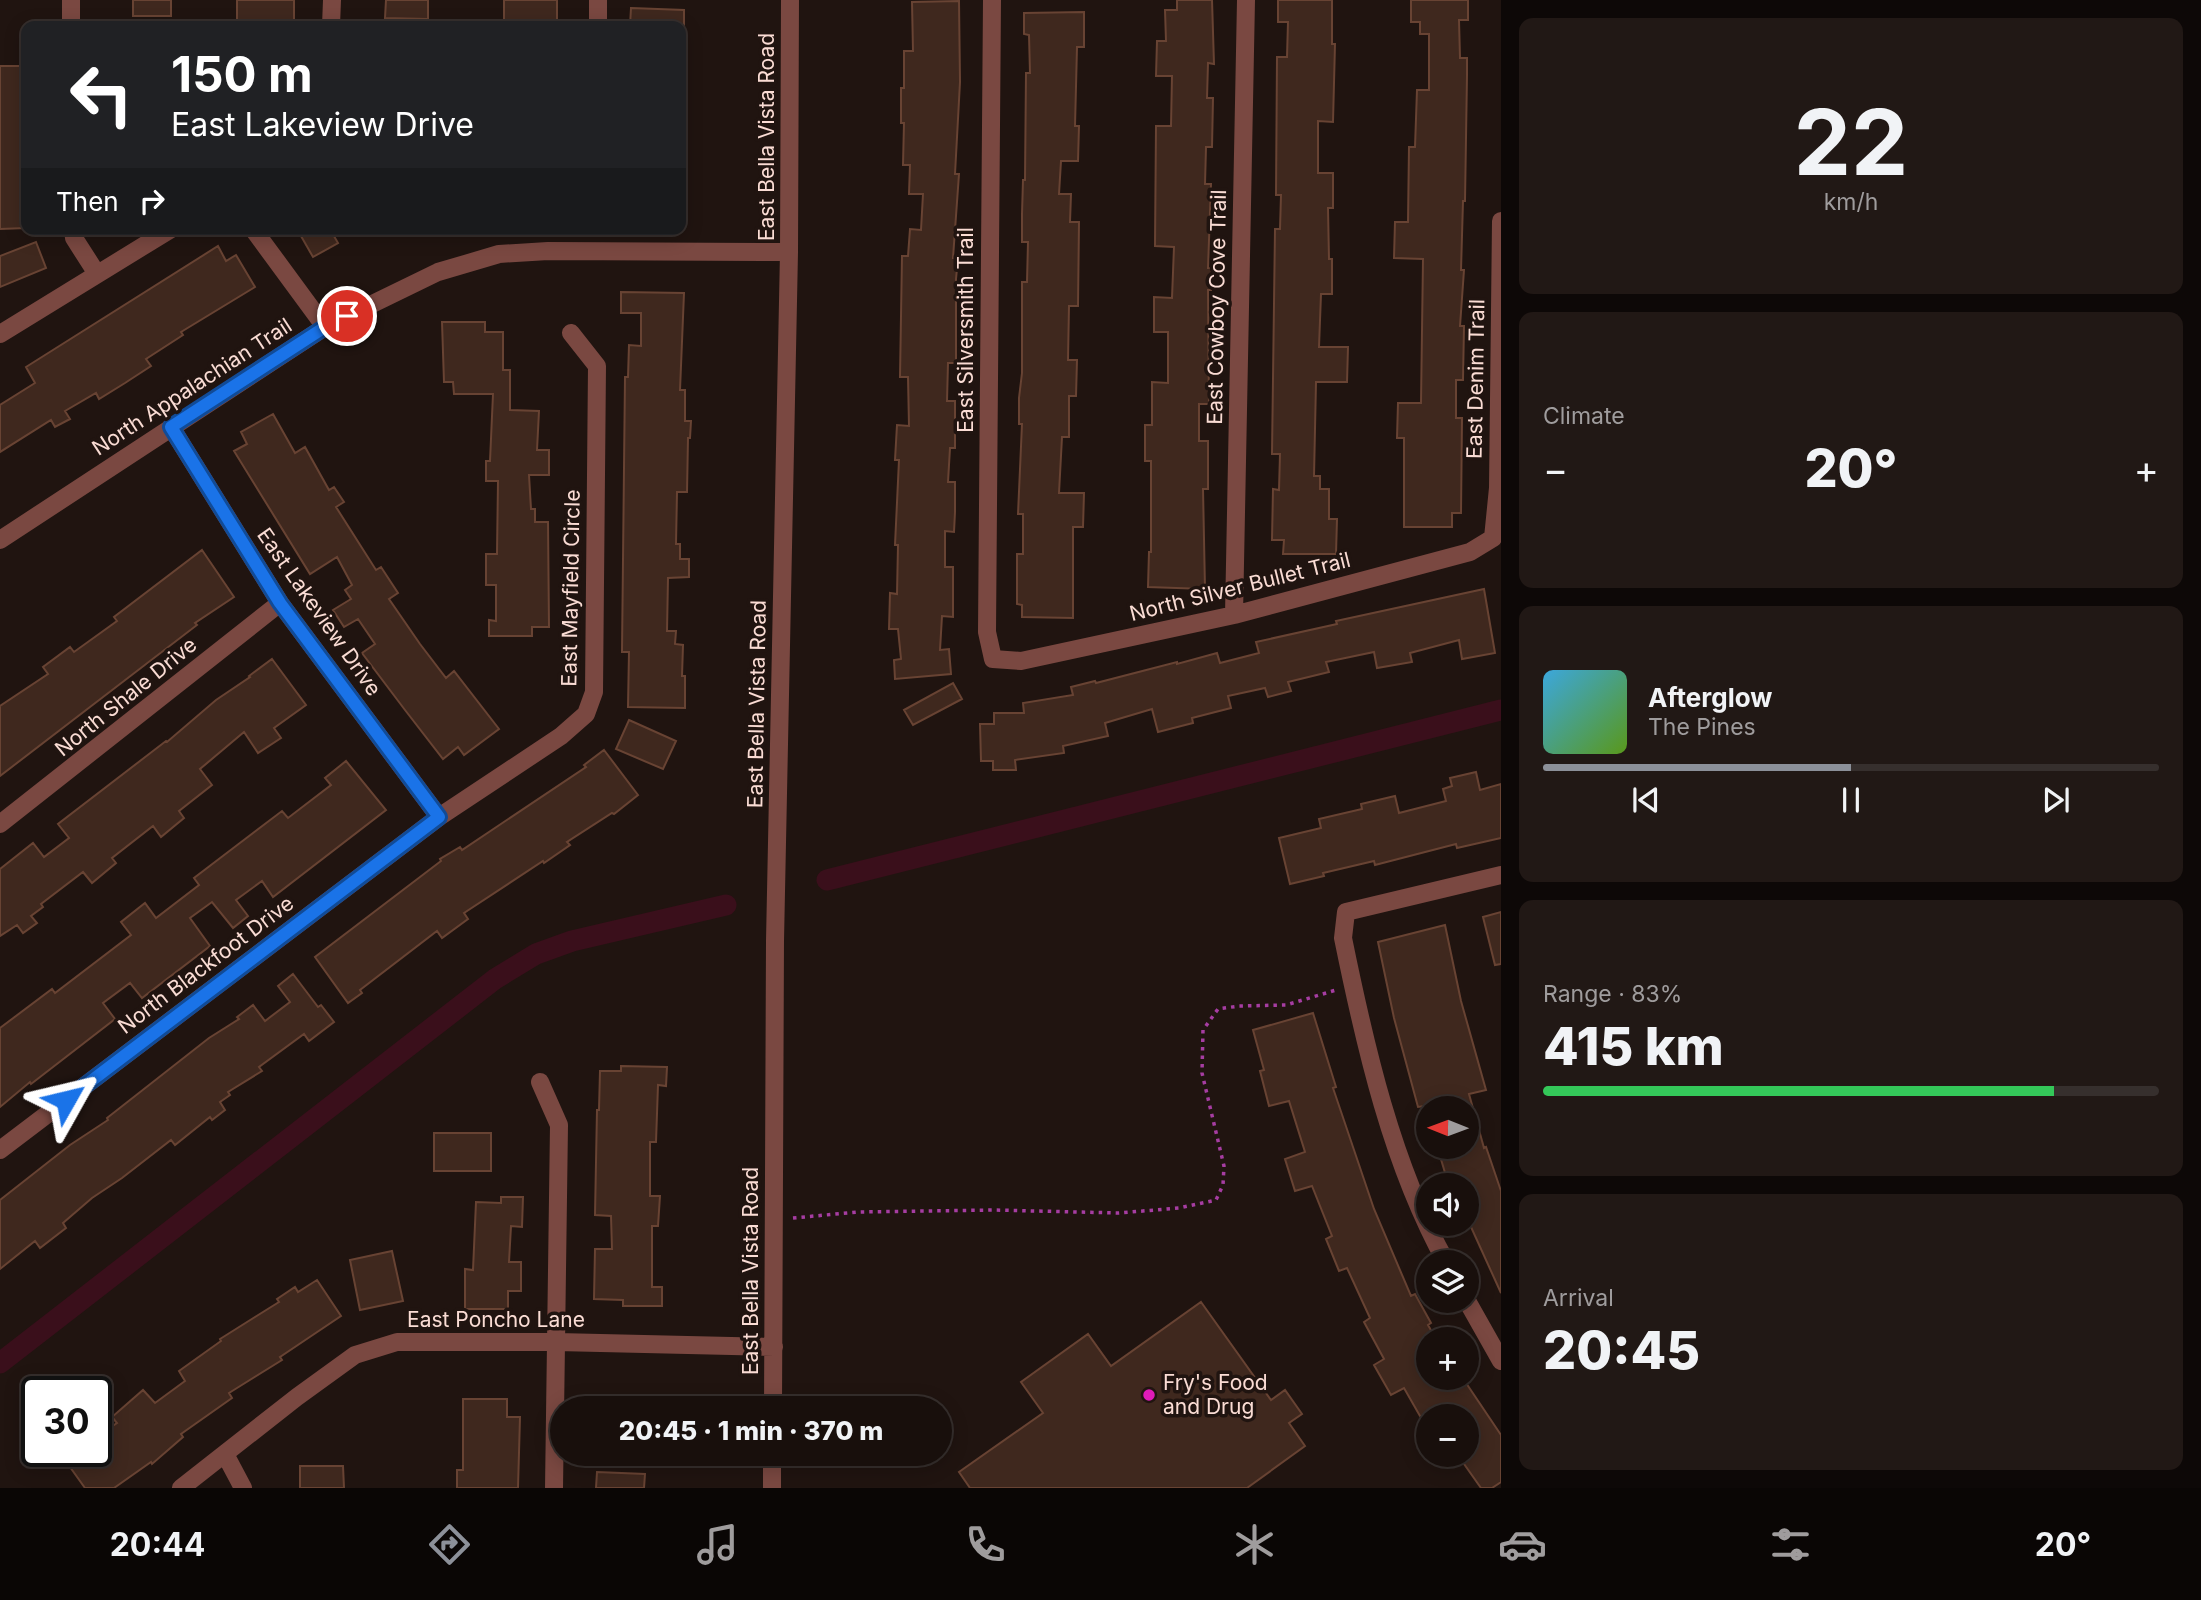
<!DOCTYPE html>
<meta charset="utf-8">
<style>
:root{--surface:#180f0c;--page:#211815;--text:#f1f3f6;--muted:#9f9c9d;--line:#362f2d;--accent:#8c9099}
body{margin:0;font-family:Inter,sans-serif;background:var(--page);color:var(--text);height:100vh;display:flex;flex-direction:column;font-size:26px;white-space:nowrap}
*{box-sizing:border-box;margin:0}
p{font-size:23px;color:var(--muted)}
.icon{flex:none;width:38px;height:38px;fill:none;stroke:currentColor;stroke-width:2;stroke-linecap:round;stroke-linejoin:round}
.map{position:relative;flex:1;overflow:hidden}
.side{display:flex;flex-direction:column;gap:18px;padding:18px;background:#0d0807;width:700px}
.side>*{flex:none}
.top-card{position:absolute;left:21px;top:21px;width:665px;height:214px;border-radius:14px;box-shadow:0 4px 18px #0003,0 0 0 2px var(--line);background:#202124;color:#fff;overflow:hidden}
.needle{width:46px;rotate:271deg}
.controls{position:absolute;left:1416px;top:1096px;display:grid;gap:14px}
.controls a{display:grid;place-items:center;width:63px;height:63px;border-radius:50%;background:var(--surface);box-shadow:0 4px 18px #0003,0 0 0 2px var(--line);font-size:35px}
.speed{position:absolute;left:21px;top:1376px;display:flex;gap:14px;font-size:35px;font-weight:700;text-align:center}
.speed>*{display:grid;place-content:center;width:91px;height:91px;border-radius:50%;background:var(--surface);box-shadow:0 4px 18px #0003,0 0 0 2px var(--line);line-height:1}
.speed .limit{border:4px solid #111;border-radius:10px;background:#fff;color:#111}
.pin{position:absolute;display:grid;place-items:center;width:60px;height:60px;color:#fff;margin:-30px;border:4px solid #fff;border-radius:50%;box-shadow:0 2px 7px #0007}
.me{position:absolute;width:77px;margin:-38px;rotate:53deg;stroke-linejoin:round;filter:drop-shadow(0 0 5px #0008)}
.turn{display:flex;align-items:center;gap:24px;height:147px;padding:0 35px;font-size:32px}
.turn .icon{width:91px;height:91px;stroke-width:2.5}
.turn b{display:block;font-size:49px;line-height:60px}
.then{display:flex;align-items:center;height:66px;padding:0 35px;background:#0003;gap:14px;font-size:26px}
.big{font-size:52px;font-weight:800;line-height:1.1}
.side .card{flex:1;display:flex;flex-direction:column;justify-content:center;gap:10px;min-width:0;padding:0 24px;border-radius:14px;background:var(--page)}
.side .dial{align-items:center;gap:0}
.dial b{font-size:91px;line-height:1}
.song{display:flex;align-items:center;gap:21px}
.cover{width:84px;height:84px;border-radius:10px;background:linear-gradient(135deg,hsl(200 70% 55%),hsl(90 70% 35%))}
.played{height:7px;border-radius:4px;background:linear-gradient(90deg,var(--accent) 50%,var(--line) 50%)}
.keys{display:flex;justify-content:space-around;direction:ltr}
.heat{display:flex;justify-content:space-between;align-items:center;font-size:38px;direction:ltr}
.charge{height:10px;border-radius:5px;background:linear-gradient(90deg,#34c759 83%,var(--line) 0)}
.trip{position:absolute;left:550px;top:1396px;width:402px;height:70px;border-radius:35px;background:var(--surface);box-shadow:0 4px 18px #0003,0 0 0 2px var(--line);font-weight:800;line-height:70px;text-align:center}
.tab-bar{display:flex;height:112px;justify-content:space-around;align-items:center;background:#0a0605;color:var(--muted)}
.tab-bar .icon{width:49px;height:49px}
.tab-bar .selected{color:var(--accent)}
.tab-bar b{font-size:32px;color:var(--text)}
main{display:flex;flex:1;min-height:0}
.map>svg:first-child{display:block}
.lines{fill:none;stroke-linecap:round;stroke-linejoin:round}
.canal{stroke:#3a0f1b;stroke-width:21}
.building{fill:#3f281e;stroke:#684333;stroke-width:2}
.path{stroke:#a63da2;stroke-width:3.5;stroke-dasharray:3.5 5;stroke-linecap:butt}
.minor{stroke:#7a4841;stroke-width:18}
.route-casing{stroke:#114b97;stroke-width:18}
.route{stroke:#1a73e8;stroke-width:12}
.poi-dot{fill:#df1bb8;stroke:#201410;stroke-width:2.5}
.labels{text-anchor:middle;stroke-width:7;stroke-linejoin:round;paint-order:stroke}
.street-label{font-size:21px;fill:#fadcd4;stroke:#201410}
.poi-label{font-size:21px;fill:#fadcd4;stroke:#201410;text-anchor:start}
</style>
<main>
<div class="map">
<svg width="1501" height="1488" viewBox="0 0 1501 1488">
<rect width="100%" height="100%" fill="#201410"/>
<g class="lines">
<path class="canal" d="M 827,880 L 1501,710
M 0,1363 L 495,979 L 536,954 L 572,941 L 726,905"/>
</g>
<path class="building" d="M 133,0 L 171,0 L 171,16 L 133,16 Z
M 237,0 L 294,0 L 294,25 L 237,26 Z
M 386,0 L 428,0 L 428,19 L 385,18 Z
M 504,0 L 557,0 L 557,26 L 504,26 Z
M 1177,0 L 1212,0 L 1214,64 L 1208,63 L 1207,98 L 1213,98 L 1212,147 L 1206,147 L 1205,184 L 1211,184 L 1208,268 L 1212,268 L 1211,290 L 1208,290 L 1209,404 L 1199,404 L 1199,441 L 1208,441 L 1208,489 L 1203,489 L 1205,589 L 1148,587 L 1149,552 L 1151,552 L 1151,461 L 1145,461 L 1145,425 L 1152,425 L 1152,382 L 1168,383 L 1168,332 L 1154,332 L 1154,297 L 1172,298 L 1174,247 L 1155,246 L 1156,126 L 1171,126 L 1172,76 L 1156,76 L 1157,41 L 1166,41 L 1165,10 L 1177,10 Z
M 1278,0 L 1332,0 L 1332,44 L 1335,44 L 1333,122 L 1318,121 L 1318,173 L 1333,173 L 1333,208 L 1328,208 L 1329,259 L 1332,259 L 1332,294 L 1321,294 L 1319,347 L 1348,347 L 1347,382 L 1316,382 L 1314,476 L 1320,476 L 1320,489 L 1329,489 L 1329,519 L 1337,519 L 1336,554 L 1283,554 L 1284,540 L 1272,540 L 1273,489 L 1279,490 L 1280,454 L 1272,454 L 1275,229 L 1280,229 L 1281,195 L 1276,195 L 1277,57 L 1287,57 L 1288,22 L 1278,22 Z
M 1411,0 L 1468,0 L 1468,20 L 1459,20 L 1460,58 L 1467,58 L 1467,75 L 1465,201 L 1463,201 L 1461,270 L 1464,270 L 1460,326 L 1464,326 L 1463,380 L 1456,380 L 1456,418 L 1462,418 L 1461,513 L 1452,513 L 1452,527 L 1404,527 L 1404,438 L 1397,438 L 1398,403 L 1421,403 L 1423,259 L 1394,258 L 1395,222 L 1408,222 L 1409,147 L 1415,147 L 1417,90 L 1429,90 L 1429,34 L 1420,34 L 1420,22 L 1411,22 Z
M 959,1 L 960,82 L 955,174 L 959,174 L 953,258 L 958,258 L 956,279 L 956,363 L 948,363 L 947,401 L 955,401 L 955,448 L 950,448 L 948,482 L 955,482 L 955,512 L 954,532 L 945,531 L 945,567 L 953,567 L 953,617 L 942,616 L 940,650 L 949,649 L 951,674 L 895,679 L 894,660 L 901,659 L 898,629 L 889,629 L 890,593 L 897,594 L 898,545 L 895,545 L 899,460 L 895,460 L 897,425 L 909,426 L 908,377 L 900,377 L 902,256 L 908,256 L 910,229 L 921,230 L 923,194 L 909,194 L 910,165 L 903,165 L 904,123 L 901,123 L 901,88 L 904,88 L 904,51 L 913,51 L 912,2 Z
M 631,8 L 684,10 L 684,26 L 630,26 Z
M 1084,12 L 1084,47 L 1077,47 L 1075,126 L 1079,126 L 1078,161 L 1061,161 L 1059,194 L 1071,194 L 1070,222 L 1079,222 L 1078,306 L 1069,306 L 1068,360 L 1077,360 L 1076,396 L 1069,396 L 1069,437 L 1062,437 L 1059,493 L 1084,493 L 1083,527 L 1073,527 L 1073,618 L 1022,617 L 1022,605 L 1017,604 L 1017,554 L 1023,554 L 1023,514 L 1018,514 L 1022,424 L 1019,424 L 1019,398 L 1022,373 L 1022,282 L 1027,282 L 1028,242 L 1022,242 L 1022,214 L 1023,180 L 1025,180 L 1026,73 L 1030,73 L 1029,35 L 1024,34 L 1024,13 Z
M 0,66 L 26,66 L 26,228 L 0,229 Z
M 297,229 L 330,229 L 338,243 L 313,257 Z
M 36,242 L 46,268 L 0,287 L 0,256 Z
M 218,246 L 226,261 L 236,255 L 255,287 L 181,332 L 183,335 L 146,359 L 151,366 L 125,383 L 99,399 L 96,393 L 65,411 L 70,419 L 55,427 L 51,420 L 0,452 L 0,405 L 35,383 L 26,367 Z
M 621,292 L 684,293 L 680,390 L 685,390 L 685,421 L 691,421 L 690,438 L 688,438 L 687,492 L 677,492 L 676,544 L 680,544 L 680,559 L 689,559 L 689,577 L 668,578 L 667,631 L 676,631 L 675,644 L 683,645 L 682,676 L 685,676 L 685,708 L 628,707 L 629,652 L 622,652 L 625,377 L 628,377 L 629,345 L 641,346 L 641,313 L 621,313 Z
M 442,322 L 485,322 L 485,332 L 503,332 L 503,370 L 510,370 L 510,410 L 539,411 L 537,450 L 549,450 L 549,475 L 529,475 L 531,509 L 535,509 L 535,522 L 548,522 L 549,627 L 532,627 L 532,636 L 489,636 L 489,620 L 496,621 L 496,585 L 486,585 L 486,554 L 497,554 L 498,481 L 486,481 L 486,461 L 490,461 L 493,394 L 454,394 L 453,382 L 444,382 Z
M 273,414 L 295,453 L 305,447 L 329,490 L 334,487 L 344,502 L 336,507 L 376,570 L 381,567 L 398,593 L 389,599 L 420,644 L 446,678 L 454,671 L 499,729 L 464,755 L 458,747 L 443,759 L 405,710 L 362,653 L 375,644 L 358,619 L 344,627 L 333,610 L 351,599 L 345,590 L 352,585 L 337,557 L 310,574 L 234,451 L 247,444 L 241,432 Z
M 202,550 L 234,597 L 195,623 L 197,625 L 0,776 L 0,706 L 48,674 L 43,667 L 70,647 L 74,652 L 117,621 L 114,617 Z
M 1484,589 L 1495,653 L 1462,659 L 1459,640 L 1410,653 L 1412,662 L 1377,668 L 1374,652 L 1326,662 L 1329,672 L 1288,682 L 1291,691 L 1268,697 L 1265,688 L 1228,696 L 1231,708 L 1192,718 L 1193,723 L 1158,732 L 1152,709 L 1105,723 L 1108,736 L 1063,746 L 1064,753 L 1015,760 L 1016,770 L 993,770 L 993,761 L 981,761 L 980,724 L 994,724 L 994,713 L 1024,713 L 1023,703 L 1073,695 L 1071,687 L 1095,681 L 1096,683 L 1177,662 L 1177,664 L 1217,653 L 1220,663 L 1259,653 L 1256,642 L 1337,624 L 1336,621 Z
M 272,659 L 306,705 L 274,728 L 281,738 L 258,753 L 244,732 L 200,769 L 212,785 L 179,811 L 184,818 L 161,837 L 153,826 L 112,858 L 116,863 L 92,883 L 83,872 L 41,904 L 43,907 L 31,916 L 37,923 L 23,933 L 17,925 L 0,936 L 0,869 L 33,843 L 44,857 L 69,838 L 58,824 L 166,741 L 167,742 L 216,700 L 250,677 L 249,676 Z
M 953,683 L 962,699 L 913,725 L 904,710 Z
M 629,720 L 676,741 L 663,769 L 616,749 Z
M 604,750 L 638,795 L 614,814 L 612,813 L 567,842 L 570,845 L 544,863 L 543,861 L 464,913 L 468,919 L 442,938 L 437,931 L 360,990 L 362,993 L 348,1003 L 315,957 L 441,861 L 440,859 L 460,847 L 462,850 L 586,767 L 584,765 Z
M 346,761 L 386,810 L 273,897 L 262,881 L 236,900 L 248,916 L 233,928 L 212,902 L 190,918 L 210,946 L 142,998 L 130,983 L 103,1003 L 115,1019 L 31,1084 L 30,1082 L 0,1107 L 0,1028 L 52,989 L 55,993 L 131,935 L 121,922 L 145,903 L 156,918 L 199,885 L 194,878 L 232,849 L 282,811 L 288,818 L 331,785 L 325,778 Z
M 1476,772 L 1480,790 L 1501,784 L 1501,838 L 1457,848 L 1456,844 L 1375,865 L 1374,861 L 1323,873 L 1324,876 L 1290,884 L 1279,838 L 1321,828 L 1319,819 L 1362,809 L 1361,804 L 1395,796 L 1399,813 L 1446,801 L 1443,789 L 1452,786 L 1450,778 Z
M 1501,912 L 1501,964 L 1495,965 L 1483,917 Z
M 1445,925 L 1461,1001 L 1486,1090 L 1469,1094 L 1484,1148 L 1486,1147 L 1501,1191 L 1501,1293 L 1466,1216 L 1466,1185 L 1452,1185 L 1449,1176 L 1446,1176 L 1437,1146 L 1466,1146 L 1466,1108 L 1425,1108 L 1425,1106 L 1418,1107 L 1394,1018 L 1378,942 Z
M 293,974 L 318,1007 L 321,1005 L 334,1022 L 309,1041 L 304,1034 L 259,1067 L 262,1071 L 228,1092 L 230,1095 L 220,1102 L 225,1110 L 212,1120 L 210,1117 L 175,1145 L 171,1140 L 122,1178 L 92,1198 L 63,1223 L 66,1228 L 40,1248 L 35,1241 L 0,1269 L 0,1200 L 70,1145 L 108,1120 L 107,1118 L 209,1038 L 239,1019 L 237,1017 L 253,1005 L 265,1021 L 290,1002 L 278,986 Z
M 1313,1013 L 1336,1087 L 1333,1088 L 1374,1209 L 1411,1296 L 1415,1294 L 1431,1323 L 1428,1325 L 1436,1339 L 1428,1339 L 1428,1377 L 1462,1377 L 1501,1435 L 1501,1482 L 1492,1488 L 1481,1488 L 1457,1454 L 1466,1454 L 1466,1416 L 1420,1416 L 1404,1388 L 1391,1395 L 1374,1365 L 1384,1359 L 1364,1322 L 1370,1318 L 1347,1268 L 1339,1271 L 1326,1239 L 1332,1236 L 1312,1186 L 1295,1191 L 1285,1159 L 1305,1152 L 1289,1101 L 1269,1106 L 1260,1071 L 1264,1070 L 1253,1030 Z
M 621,1066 L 667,1067 L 666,1086 L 658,1085 L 656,1142 L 650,1142 L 650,1196 L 660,1196 L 658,1226 L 652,1226 L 652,1287 L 662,1287 L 662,1306 L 623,1306 L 623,1300 L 594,1299 L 595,1249 L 612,1249 L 611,1216 L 595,1215 L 597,1110 L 599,1110 L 600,1071 L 621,1071 Z
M 434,1133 L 491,1133 L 491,1171 L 434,1171 Z
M 501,1197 L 523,1197 L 522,1227 L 511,1226 L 509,1262 L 521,1262 L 521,1291 L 508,1291 L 508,1309 L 465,1309 L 465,1269 L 473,1270 L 476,1202 L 501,1203 Z
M 392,1251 L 403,1301 L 360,1310 L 350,1260 Z
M 317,1280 L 341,1316 L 280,1357 L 282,1360 L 229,1393 L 232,1398 L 181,1434 L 183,1437 L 152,1464 L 151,1462 L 114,1488 L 85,1488 L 70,1467 L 96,1451 L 96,1437 L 117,1423 L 112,1417 L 143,1390 L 155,1403 L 185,1381 L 179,1371 L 221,1341 L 220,1339 L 279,1302 L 277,1299 L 295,1287 L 298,1292 Z
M 1201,1302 L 1271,1400 L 1285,1390 L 1302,1414 L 1289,1423 L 1305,1446 L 1247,1488 L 970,1488 L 959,1472 L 1043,1413 L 1021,1382 L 1088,1334 L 1111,1366 Z
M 463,1399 L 507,1399 L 507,1417 L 520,1417 L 518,1488 L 457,1488 L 457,1470 L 463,1470 Z
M 300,1466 L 343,1466 L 344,1488 L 300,1488 Z
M 597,1472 L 645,1474 L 644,1488 L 596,1488 Z"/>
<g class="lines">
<path class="path" d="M 793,1218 L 858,1212 L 994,1210 L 1119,1213 L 1179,1208 L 1216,1200 L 1223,1185 L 1224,1166 L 1202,1073 L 1203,1030 L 1218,1009 L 1239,1006 L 1286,1005 L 1336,990"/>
<path class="minor" d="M 992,0 L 987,632 L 993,659 L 1021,661 L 1234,615 L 1470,552 L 1493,538 L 1498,488 L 1501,221
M 71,26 L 71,0
M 331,26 L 332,0
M 598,26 L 598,0
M 73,229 L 74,238 L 97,274
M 253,229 L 325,327
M 0,334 L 171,229
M 171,427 L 280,603 L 439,817
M 0,540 L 325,327 L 438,272 L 499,254 L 548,251 L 789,252
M 1234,615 L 1246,0
M 0,824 L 280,603
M 540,1082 L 559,1125 L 554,1488
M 0,1150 L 439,817 L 561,736 L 586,714 L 594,692 L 597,366 L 571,333
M 1446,1262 C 1392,1165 1365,1046 1343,938 L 1346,912 L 1501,875
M 1466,1299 L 1501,1361
M 773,1409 L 775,941 L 789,252 L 790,0
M 225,1454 L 243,1488
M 181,1488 L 297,1397 L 355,1355 L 397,1342 L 557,1342 L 774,1347
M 772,1488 L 772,1454"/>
</g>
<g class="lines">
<defs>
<path id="route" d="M 66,1100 L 439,817 L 280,603 L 171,427 L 325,327 L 347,316"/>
</defs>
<use href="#route" class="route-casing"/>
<use href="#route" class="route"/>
</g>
<circle class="poi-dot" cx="1149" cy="1395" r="7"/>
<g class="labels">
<g class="street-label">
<text transform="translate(767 137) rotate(-90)" y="7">East Bella Vista Road</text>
<text transform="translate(1217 307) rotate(-89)" y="7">East Cowboy Cove Trail</text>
<text transform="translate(966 330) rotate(-90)" y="7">East Silversmith Trail</text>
<text transform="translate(1476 379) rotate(-89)" y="7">East Denim Trail</text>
<text transform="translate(192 387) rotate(-33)" y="7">North Appalachian Trail</text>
<text transform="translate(1240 587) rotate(-14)" y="7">North Silver Bullet Trail</text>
<text transform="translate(571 588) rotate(-89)" y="7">East Mayfield Circle</text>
<text transform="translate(319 612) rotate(55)" y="7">East Lakeview Drive</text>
<text transform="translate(126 697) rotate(-39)" y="7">North Shale Drive</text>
<text transform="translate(757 704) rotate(-89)" y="7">East Bella Vista Road</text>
<text transform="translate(206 965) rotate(-37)" y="7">North Blackfoot Drive</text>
<text transform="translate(751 1271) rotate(-90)" y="7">East Bella Vista Road</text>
<text x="496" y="1327">East Poncho Lane</text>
</g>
<g class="poi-label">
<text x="1163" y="1390">Fry's Food<tspan x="1163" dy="24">and Drug</tspan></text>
</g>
</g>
</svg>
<div class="controls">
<a><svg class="needle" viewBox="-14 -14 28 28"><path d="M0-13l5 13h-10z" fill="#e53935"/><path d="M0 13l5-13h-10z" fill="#9f9c9d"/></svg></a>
<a><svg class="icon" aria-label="sound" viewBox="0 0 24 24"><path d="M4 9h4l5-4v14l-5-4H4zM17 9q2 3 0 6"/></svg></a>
<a><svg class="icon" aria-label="layers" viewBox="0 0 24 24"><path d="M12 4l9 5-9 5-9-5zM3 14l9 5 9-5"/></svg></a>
<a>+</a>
<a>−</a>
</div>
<div class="speed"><div class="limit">30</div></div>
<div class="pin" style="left:347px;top:316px;background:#d93025"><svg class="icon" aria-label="arrive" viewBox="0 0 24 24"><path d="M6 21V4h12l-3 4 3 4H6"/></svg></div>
<svg class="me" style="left:66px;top:1100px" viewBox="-20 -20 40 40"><path d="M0-17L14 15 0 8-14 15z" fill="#1a73e8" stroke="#fff" stroke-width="4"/></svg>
<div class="trip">20:45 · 1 min · 370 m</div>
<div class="top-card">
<div class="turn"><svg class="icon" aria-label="left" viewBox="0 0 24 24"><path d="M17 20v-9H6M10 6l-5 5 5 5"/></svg><div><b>150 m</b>East Lakeview Drive</div></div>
<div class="then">Then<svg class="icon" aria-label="right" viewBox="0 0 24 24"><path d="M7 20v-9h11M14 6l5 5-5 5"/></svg></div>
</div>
</div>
<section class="side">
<div class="card dial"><b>22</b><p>km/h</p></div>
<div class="card"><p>Climate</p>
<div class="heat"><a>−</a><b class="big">20°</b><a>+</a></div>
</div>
<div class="card">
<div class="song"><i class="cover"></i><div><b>Afterglow</b><p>The Pines</p></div></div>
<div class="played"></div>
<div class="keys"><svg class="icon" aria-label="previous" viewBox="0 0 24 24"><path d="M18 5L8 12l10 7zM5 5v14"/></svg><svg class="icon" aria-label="pause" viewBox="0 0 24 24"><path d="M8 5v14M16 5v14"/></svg><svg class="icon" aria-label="next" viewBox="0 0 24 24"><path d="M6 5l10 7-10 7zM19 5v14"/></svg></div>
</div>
<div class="card"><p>Range · 83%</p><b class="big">415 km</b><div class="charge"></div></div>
<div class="card"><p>Arrival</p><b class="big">20:45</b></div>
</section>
</main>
<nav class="tab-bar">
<b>20:44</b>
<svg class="icon selected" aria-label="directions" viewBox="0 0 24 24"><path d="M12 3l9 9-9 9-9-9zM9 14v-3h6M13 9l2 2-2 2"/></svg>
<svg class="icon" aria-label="music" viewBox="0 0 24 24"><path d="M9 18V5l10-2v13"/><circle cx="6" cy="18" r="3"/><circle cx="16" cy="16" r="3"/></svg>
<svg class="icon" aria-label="phone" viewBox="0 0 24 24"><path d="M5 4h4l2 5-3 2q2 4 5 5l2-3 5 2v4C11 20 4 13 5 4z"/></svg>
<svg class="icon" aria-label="climate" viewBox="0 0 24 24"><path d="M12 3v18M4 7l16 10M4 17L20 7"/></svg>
<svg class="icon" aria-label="car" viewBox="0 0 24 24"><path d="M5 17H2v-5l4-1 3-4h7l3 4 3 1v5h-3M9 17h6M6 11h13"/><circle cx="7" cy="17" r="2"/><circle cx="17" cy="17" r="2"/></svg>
<svg class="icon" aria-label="filters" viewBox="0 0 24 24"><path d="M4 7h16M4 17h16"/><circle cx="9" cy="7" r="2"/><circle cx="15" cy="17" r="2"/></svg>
<b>20°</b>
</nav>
